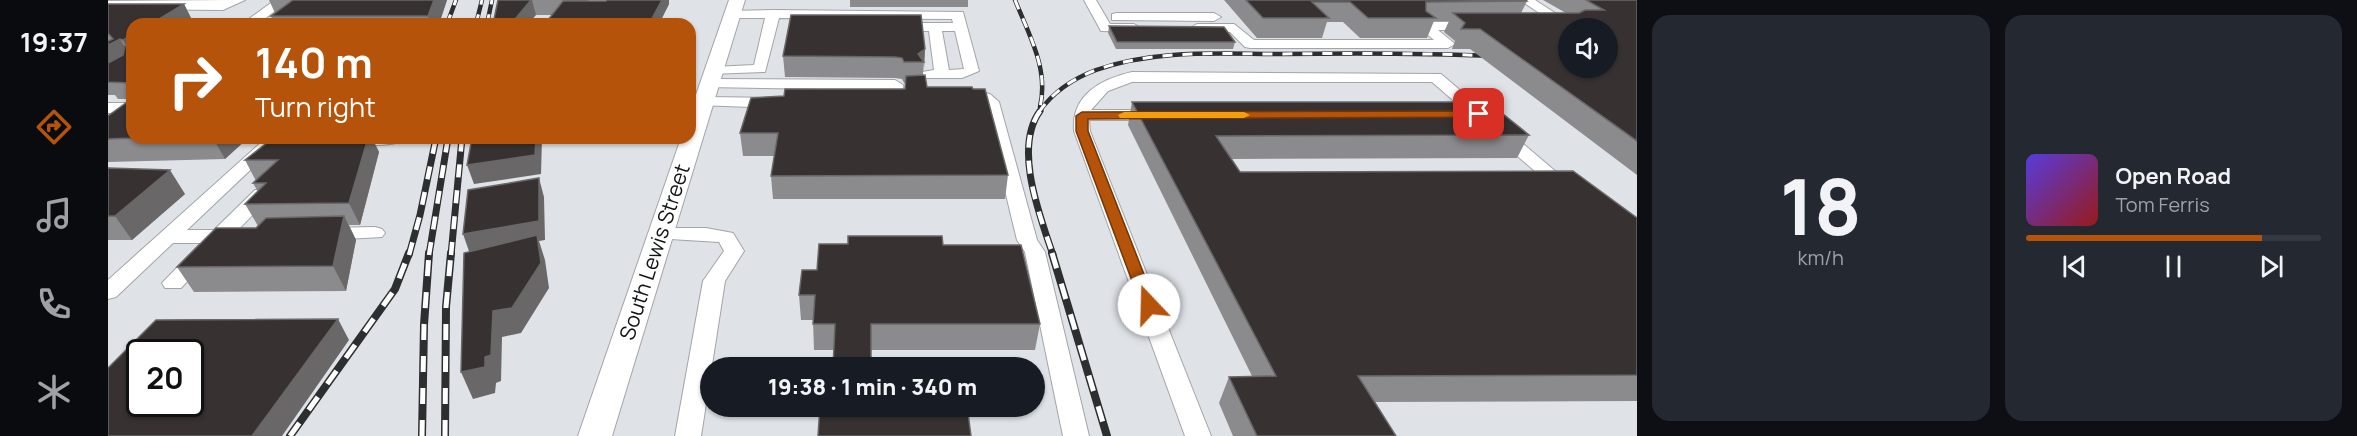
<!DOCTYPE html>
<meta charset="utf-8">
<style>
:root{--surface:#171b24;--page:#242831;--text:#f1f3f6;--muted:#9ea1a6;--line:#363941;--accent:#b45309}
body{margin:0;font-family:Manrope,sans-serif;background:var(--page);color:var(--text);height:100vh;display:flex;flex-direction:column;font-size:22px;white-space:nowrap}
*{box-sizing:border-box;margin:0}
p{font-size:20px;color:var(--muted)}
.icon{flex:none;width:33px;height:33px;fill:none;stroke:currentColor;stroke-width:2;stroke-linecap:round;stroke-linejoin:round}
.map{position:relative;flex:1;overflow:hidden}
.side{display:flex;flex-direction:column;gap:15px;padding:15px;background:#0d0f14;width:720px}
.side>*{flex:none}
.guide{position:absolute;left:18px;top:18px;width:570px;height:126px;border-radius:18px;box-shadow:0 2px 4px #0004;background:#b45309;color:#fff;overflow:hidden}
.controls{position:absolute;left:1450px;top:18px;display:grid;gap:12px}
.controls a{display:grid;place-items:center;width:60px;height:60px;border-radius:50%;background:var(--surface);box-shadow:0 2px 4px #0004;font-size:30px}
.speed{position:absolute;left:18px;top:339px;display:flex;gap:12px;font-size:30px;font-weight:700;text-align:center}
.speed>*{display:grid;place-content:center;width:78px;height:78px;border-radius:50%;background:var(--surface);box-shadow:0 2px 4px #0004;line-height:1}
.speed .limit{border:3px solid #111;border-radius:9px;background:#fff;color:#111}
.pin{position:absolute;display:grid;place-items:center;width:51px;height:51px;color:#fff;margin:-26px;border-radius:12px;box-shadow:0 3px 9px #0006}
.me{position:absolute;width:66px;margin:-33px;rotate:339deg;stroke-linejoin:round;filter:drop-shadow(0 0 4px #0008)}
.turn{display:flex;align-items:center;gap:21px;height:126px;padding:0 30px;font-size:27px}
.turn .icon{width:78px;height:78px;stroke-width:2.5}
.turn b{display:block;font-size:42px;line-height:51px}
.side .card{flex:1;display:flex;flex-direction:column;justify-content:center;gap:9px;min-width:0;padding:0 21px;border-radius:18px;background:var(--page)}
.side .dial{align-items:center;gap:0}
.dial b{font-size:78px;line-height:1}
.song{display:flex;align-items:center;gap:18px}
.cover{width:72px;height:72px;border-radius:9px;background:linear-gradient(135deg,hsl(250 70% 55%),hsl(0 70% 35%))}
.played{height:6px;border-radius:3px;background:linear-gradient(90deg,var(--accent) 80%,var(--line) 80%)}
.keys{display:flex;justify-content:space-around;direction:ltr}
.side .tiles{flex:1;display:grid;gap:15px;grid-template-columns:repeat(2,1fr)}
.trip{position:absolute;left:592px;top:357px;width:345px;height:60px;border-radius:30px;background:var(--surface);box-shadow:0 2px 4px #0004;font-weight:800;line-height:60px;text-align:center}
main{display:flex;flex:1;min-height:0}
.menu{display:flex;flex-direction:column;width:108px;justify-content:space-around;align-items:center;background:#090b0e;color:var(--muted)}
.menu .icon{width:42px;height:42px}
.menu .selected{color:var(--accent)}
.menu b{font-size:27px;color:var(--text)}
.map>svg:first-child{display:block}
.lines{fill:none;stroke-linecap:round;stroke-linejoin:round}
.minor-casing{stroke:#a1a4a8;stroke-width:2}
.major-casing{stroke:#a1a4a8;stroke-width:2}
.minor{fill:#fff;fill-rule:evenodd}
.major{fill:#fff;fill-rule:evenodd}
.rail-far2-casing{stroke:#2c2f30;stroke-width:4.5}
.rail-far1-casing{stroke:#2c2f30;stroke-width:7}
.rail-casing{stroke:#2c2f30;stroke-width:8}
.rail-far2{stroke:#fff;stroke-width:3;stroke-dasharray:10;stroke-linecap:butt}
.rail-far1{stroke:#fff;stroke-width:4.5;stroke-dasharray:13;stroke-linecap:butt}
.rail{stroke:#fff;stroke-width:5;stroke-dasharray:16;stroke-linecap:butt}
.wall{fill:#8b8a8c}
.shaded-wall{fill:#696768}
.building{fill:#373231;stroke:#696768;stroke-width:1.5;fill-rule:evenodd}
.route{fill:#b45309;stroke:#753606;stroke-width:1.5}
.slow{fill:#f59e0b}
.labels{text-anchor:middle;stroke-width:6;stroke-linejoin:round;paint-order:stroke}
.street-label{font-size:21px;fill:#111314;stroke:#fff}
</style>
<main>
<nav class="menu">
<b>19:37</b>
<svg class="icon selected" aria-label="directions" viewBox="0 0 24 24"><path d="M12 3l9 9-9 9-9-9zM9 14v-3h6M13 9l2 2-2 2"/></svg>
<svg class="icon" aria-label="music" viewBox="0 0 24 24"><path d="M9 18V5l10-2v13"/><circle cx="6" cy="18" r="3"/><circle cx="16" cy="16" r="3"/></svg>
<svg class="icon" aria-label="phone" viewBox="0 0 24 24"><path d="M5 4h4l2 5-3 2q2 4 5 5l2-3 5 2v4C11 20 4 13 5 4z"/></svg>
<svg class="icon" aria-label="climate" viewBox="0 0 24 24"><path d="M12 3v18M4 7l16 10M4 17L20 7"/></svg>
</nav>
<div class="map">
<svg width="1529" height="436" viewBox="0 0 1529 436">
<rect width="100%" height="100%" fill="#dfe3e8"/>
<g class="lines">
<defs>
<path id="minor" d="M 119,0 L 137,0 L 115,10 L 0,9 L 0,1 Z
M 167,0 L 181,0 L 150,24 L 134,24 Z
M 976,0 L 988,0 L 1002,24 L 1026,24 L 1033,28 L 1026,32 L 993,31 Z
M 1412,0 L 1427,0 L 1467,26 L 1460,30 L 1455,29 Z
M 665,10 L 855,12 L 871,71 L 854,78 L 814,78 L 811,75 L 814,72 L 826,70 L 821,31 L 788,31 L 781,27 L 788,23 L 845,23 L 844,19 L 671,18 L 657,72 L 601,74 L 599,71 L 601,68 L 606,67 L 646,65 L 657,18 L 624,18 L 619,17 L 619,11 ZM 834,31 L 847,31 L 856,69 L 841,70 Z
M 1009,13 L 1106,13 L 1113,17 L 1106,21 L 1004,20 L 1004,14 Z
M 1316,22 L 1364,22 L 1371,26 L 1364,30 L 1330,30 L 1347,44 L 1340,48 L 1142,48 L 1137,47 L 1122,32 L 1089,32 L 1082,28 L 1089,24 L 1126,24 L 1146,40 L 1326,40 L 1309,26 Z
M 1024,72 L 1333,74 L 1467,188 L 1465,192 L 1451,192 L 1324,82 L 1024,82 L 1000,91 L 983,110 L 1046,110 L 1054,115 L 1046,120 L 981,120 L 982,131 L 1103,436 L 1077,436 L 966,131 C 963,95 993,79 1024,72 Z
M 602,79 L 787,80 L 795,85 L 796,103 L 788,108 L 770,106 L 768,103 L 770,100 L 780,98 L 780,90 L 597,87 L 594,84 Z
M 855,89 L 882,94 L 891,102 L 929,240 L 937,252 L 981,436 L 955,436 L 917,252 L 909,240 L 876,104 L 849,97 L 847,94 L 849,91 Z
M 596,97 L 668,98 L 676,103 L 668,108 L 590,105 L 588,102 L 590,99 Z
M 0,103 L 24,103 L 24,113 L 0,113 Z
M 158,138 L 176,138 L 79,230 L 106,230 L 147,190 L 161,190 L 163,194 L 161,198 L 129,231 L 136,236 L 133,240 L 117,242 L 73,288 L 57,288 L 54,283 L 93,243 L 65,243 L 8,297 L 0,299 L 0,280 Z
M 231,139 L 232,138 L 296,139 C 289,147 238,147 231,139 Z
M 267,227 L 274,229 L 277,233 L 274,237 L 218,240 L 211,238 L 208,234 L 211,230 L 218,228 Z
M 553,228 L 598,228 L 625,233 L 636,251 L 617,281 L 593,436 L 567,436 L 595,281 L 616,251 L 611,242 L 546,238 L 543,234 L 546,230 Z"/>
<path id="major" d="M 621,0 L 637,0 L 504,436 L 470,436 L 573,138 L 582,138 L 582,112 Z"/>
</defs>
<use href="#minor" class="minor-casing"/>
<use href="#major" class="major-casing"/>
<use href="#minor" class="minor"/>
<use href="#major" class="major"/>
<defs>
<path id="rail-far2" d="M 907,0 C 921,35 941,69 932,107
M 339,24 L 348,0
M 368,24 L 374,0
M 379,24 L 384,0
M 931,112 C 945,92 964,79 988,70 C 1048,49 1111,54 1173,54 C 1244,53 1316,53 1387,56"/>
<path id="rail-far1" d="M 932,111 C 905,148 932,216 945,255
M 301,255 L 312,215 L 328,138
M 321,255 L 340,138
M 343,255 L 354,138"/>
<path id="rail" d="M 944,253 L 999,436
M 182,436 L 287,289 L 301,253
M 314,436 L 316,325 L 321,253
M 337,436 L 338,307 L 343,253"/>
</defs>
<use href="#rail-far2" class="rail-far2-casing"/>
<use href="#rail-far1" class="rail-far1-casing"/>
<use href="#rail" class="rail-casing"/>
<use href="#rail-far2" class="rail-far2"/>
<use href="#rail-far1" class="rail-far1"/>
<use href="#rail" class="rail"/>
</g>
<path class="wall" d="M 161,0 L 339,0 L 331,24 L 166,24 L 163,16 L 167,13 Z
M 390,0 L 481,0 L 480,1 L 561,4 L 551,24 L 441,24 L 440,20 L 444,15 L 428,15 Z
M 742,0 L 860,0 L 860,7 L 742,7 Z
M 1116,0 L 1418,0 L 1419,1 L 1413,13 L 1458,13 L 1435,0 L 1529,0 L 1529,175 L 1362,49 L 1344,49 L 1347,41 L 1336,32 L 1341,21 L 1326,21 L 1319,38 L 1252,38 L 1235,22 L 1219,22 L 1214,38 L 1149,38 Z
M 0,4 L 76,4 L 85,22 L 24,24 L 24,99 L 10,99 L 7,95 L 0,95 Z
M 1001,26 L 1127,42 L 1125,49 L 1008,49 L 1000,33 Z
M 817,49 L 815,75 L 819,87 L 900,175 L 897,199 L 665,199 L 663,176 L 666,156 L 635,156 L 632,133 L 797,89 L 798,83 L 796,83 L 794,79 L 787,78 L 677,77 L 675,56 Z
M 1024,102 L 1421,135 L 1409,158 L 1123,159 L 1132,172 L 1529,218 L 1529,401 L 1267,402 L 1288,436 L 1125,436 L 1111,403 L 1121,377 L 1144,376 L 1020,125 Z
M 0,116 L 24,138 L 140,138 L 117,159 L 0,162 Z
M 165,138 L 264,138 L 271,152 L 252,225 L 241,225 L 248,240 L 238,291 L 86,292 L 69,267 L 148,228 L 150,226 L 137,204 L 150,192 L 145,183 L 148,181 L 137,160 Z
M 478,138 L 513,138 L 512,140 L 478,140 Z
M 0,168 L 77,194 L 24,240 L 0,240 Z
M 835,245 L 932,324 L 927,350 L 706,350 L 705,320 L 693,320 L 691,295 L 709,270 Z"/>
<path class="shaded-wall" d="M 326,0 L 339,0 L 331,24 L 323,24 L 320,16 Z
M 423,0 L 424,0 L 428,15 L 420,24 L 403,24 Z
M 554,0 L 561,0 L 561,4 L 551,24 L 541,24 Z
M 76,4 L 85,22 L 83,24 L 43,24 Z
M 24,35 L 24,56 L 15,40 Z
M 12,39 L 23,58 L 0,69 L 0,45 Z
M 817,49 L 816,69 L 816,70 L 816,62 L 810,54 Z
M 105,138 L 140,138 L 117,159 Z
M 260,138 L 264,138 L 271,152 L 252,225 L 241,203 Z
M 428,138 L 434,138 L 433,174 L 366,184 L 359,165 Z
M 62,170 L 77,194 L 24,240 L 7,216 Z
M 431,178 L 436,197 L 437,240 L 431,241 L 437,260 L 441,288 L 413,333 L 394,337 L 393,381 L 388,383 L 387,393 L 365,399 L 353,372 L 362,254 L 355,234 Z
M 236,216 L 248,240 L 238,291 L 225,266 Z
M 230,319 L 241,340 L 174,436 L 144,436 Z"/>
<path class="building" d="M 185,0 L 326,0 L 320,16 L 163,16 Z
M 390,0 L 423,0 L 403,24 L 385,24 Z
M 499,0 L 554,0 L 541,24 L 468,24 L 468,20 L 440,20 L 455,1 L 498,1 Z
M 1138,0 L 1418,0 L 1419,1 L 1318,2 L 1318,11 L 1328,18 L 1260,18 L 1242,2 L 1204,2 L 1221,18 L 1155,18 Z
M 1478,0 L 1529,0 L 1529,141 L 1372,29 L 1353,29 L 1357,23 L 1345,13 L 1471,13 L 1477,10 L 1496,10 ZM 1461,28 L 1500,28 L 1500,68 L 1461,68 Z
M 0,4 L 76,4 L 43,24 L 24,24 L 24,35 L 15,40 L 12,39 L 0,45 L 0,41 L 5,39 L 0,33 Z
M 683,15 L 813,15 L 817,49 L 810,54 L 816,62 L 796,62 L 794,58 L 787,57 L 675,56 Z
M 1001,26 L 1116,27 L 1127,42 L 1009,42 Z
M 17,46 L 24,46 L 24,81 L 22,83 L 0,82 L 0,63 L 15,55 Z
M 817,75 L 819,87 L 864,87 L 865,89 L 877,89 L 900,175 L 663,176 L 670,133 L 632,133 L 643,98 L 676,96 L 677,89 L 797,89 L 798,76 Z
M 22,100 L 24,100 L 24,138 L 0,139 L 0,116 Z
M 1024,102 L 1380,102 L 1421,135 L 1108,136 L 1132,172 L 1465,171 L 1529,218 L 1529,375 L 1250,376 L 1288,436 L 1149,436 L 1121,377 L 1168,376 Z
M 165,138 L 260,138 L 241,203 L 137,204 L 158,183 L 145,183 L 170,160 L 137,160 Z
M 364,138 L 428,138 L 427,155 L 359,165 Z
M 0,168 L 62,170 L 7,216 L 0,216 Z
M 431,178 L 431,221 L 355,234 L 360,190 Z
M 236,216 L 225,266 L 69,267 L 108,228 L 148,228 L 158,218 Z
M 429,235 L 433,263 L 404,308 L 385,311 L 383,355 L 377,357 L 377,367 L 353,372 L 356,253 Z
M 740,236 L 834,236 L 835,245 L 913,245 L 932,324 L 763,324 L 763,368 L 725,368 L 727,324 L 705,324 L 707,295 L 691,295 L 694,270 L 709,270 L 711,244 L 740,244 Z
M 230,319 L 144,436 L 0,436 L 0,368 L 48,320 ZM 32,352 L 82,352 L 82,404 L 32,404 Z
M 712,406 L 859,406 L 863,436 L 710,436 Z"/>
<path class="route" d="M 1371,111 L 1377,114 L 1375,117 L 980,119 L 980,131 L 1048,305 L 1041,311 L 1033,305 L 968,131 L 968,116 L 974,112 Z"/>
<path class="slow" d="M 1016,112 L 1136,112 L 1142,115 L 1136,118 L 1012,118 L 1010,115 Z"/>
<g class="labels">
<g class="street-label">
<text transform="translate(547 252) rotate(-72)" y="7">South Lewis Street</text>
</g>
</g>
</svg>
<div class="controls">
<a><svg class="icon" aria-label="sound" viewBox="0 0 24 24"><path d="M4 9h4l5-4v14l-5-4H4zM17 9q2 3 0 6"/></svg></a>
</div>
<div class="speed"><div class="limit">20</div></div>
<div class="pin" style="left:1371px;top:114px;background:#d93025"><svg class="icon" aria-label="arrive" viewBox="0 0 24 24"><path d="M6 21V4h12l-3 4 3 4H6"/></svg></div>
<svg class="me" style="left:1041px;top:305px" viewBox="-20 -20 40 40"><circle r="19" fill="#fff"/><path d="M0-13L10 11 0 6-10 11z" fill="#b45309"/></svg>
<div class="trip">19:38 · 1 min · 340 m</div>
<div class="guide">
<div class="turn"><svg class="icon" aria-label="right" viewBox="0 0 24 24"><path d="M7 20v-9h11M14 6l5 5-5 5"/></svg><div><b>140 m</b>Turn right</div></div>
</div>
</div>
<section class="side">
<div class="tiles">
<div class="card dial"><b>18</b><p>km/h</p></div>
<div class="card">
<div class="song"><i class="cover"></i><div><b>Open Road</b><p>Tom Ferris</p></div></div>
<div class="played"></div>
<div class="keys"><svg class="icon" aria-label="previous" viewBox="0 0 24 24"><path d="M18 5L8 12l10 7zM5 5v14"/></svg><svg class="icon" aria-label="pause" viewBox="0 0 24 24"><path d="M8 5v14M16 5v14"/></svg><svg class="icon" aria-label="next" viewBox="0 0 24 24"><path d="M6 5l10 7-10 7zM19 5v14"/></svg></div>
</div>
</div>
</section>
</main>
